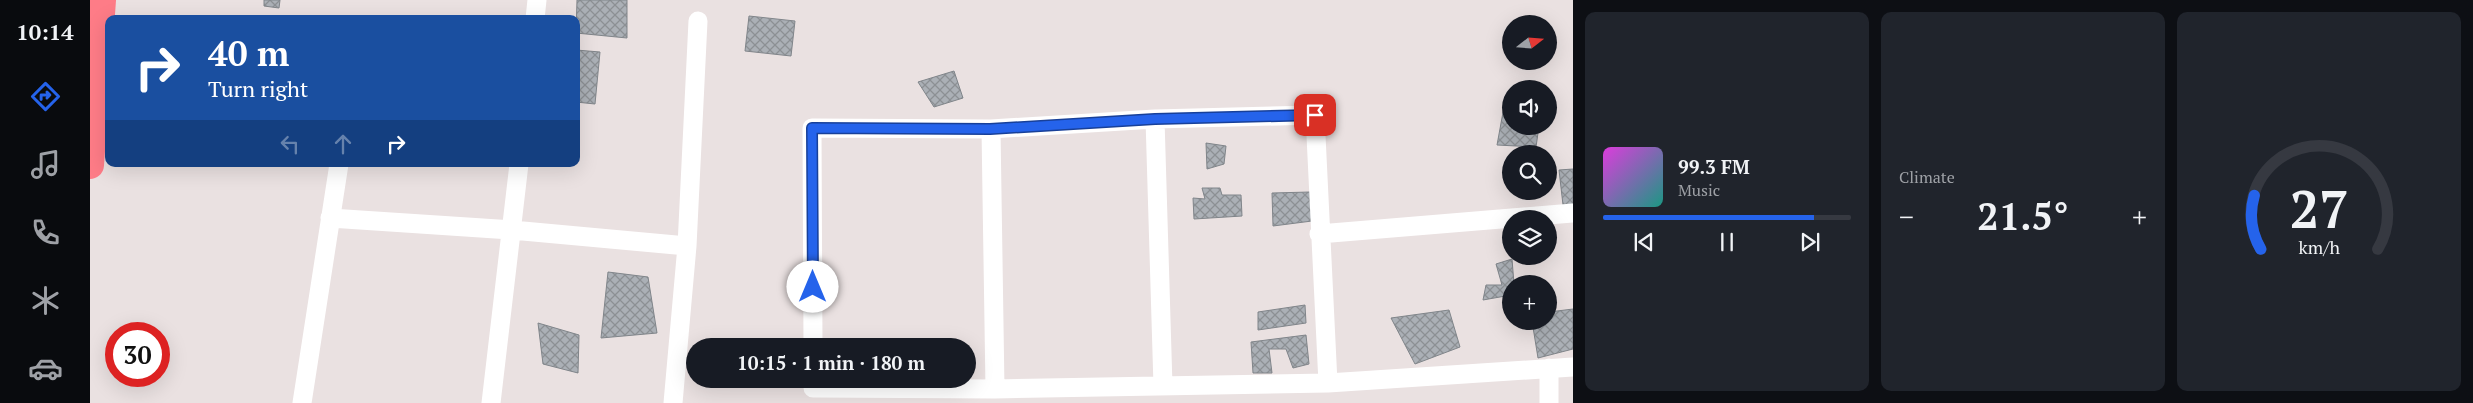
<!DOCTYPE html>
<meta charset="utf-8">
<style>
:root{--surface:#171b24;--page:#20242c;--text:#f1f3f6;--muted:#9ea1a6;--line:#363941;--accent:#2563eb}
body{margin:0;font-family:"PT Serif",serif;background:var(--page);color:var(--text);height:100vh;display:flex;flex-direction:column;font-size:19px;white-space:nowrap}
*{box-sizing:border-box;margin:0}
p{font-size:16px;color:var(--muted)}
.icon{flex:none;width:28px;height:28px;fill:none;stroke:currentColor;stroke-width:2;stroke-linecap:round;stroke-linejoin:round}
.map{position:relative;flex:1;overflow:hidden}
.panel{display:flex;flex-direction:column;gap:12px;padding:12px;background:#0d0f14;width:900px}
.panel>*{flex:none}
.top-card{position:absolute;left:15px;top:15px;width:475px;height:152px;border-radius:10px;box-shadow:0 5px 20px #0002;background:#1a4fa0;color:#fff;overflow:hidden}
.needle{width:32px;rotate:73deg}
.buttons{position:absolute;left:1412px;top:15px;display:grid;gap:10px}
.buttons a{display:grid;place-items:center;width:55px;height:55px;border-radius:50%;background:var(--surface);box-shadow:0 5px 20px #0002;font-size:25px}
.speed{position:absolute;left:15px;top:322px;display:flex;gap:10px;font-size:25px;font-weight:700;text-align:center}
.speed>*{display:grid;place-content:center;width:65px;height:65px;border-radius:50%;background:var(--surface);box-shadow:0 5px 20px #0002;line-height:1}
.speed .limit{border:8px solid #d22;background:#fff;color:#111}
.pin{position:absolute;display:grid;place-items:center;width:42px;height:42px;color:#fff;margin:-21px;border-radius:10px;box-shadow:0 2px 8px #0006}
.me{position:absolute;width:55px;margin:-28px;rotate:0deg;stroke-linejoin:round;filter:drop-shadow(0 0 4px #0008)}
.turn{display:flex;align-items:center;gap:18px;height:105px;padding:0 20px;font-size:22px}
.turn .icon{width:65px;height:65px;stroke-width:2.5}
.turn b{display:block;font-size:35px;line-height:42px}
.lanes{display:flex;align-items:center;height:48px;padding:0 20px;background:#0003;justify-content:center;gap:25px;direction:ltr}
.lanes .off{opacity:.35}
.big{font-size:38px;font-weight:800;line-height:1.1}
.panel .tile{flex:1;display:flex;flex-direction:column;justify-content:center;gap:8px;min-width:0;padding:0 18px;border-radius:10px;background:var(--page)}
.panel .dial{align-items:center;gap:0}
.dial svg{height:130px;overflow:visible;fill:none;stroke:var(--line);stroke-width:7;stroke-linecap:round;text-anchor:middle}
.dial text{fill:var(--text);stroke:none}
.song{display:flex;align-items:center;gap:15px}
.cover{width:60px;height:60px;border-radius:8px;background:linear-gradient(135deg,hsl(300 70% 55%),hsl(170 70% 35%))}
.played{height:5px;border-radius:2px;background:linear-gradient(90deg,var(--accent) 85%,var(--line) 85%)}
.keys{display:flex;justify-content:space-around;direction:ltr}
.heat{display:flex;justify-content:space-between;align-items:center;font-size:28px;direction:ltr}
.panel .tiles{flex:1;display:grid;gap:12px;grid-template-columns:repeat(3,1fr)}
.trip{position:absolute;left:596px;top:338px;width:290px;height:50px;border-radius:25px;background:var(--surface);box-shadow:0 5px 20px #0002;font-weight:800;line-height:50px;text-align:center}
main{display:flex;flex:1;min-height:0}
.tab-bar{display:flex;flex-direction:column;width:90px;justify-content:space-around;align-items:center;background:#090b0e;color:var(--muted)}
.tab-bar .icon{width:35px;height:35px}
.tab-bar .active{color:var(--accent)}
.tab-bar b{font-size:22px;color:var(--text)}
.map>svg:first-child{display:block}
.building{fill:url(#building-cross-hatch);stroke:#80858a}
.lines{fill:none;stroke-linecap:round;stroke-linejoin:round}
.street{stroke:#fff;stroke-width:19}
.highway{stroke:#fe7c87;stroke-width:28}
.route-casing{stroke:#184099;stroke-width:12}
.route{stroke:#2563eb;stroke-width:9}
</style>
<main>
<nav class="tab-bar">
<b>10:14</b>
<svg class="icon active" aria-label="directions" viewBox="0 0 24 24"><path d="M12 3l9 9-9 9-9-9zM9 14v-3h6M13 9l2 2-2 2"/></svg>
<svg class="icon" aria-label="music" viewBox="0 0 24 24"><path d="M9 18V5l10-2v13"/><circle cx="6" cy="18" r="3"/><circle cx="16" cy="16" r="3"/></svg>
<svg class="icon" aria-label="phone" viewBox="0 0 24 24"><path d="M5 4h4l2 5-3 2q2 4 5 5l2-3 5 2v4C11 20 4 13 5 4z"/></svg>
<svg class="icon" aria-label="climate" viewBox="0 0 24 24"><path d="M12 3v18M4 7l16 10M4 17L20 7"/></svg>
<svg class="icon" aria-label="car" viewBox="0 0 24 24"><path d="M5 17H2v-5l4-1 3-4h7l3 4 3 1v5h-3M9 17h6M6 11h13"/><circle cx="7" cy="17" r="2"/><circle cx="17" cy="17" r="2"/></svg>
</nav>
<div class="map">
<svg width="1483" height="403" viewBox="0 0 1483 403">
<defs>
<pattern id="building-cross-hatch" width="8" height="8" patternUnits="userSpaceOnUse" patternTransform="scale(1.25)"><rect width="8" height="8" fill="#abb0b6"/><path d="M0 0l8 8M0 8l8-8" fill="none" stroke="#8c9094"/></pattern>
</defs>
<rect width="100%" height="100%" fill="#eae1e1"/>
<path class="building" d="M 174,0 L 190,0 L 189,8 L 174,6 Z
M 487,0 L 537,0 L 537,38 L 486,33 Z
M 659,16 L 705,21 L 701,56 L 655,51 Z
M 486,50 L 510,52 L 505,104 L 486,102 Z
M 864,71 L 873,98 L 844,107 L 828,82 Z
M 1414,107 L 1421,109 L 1421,126 L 1449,126 L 1446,147 L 1407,145 Z
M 1116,143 L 1136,146 L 1134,164 L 1117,169 Z
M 1483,169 L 1483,205 L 1473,205 L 1469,170 Z
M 1112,188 L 1130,188 L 1132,195 L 1151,195 L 1152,216 L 1104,219 L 1103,198 L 1115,199 Z
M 1220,192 L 1222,221 L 1183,226 L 1182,193 Z
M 1422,259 L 1424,284 L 1421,284 L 1421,295 L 1393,300 L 1396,285 L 1412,285 L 1406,264 Z
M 518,272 L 558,277 L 567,333 L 511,338 Z
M 1215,305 L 1216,323 L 1168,330 L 1168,312 Z
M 1483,309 L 1483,349 L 1448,358 L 1442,321 L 1459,321 L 1459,312 Z
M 1359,310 L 1370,347 L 1325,364 L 1301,318 Z
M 448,323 L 489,335 L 488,373 L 453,364 Z
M 1216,335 L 1219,364 L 1203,368 L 1196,349 L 1179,349 L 1182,373 L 1163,373 L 1161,342 Z"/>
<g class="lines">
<path class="street" d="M 445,19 L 447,0
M 1065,119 L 1073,386
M 901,129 L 905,389
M 240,218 L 422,230 L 597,246
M 1229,234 L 1483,213
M 723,346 L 722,128 L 901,129 L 1065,119 L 1225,115 L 1238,383 L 1483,367
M 1459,368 L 1459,403
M 723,388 L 905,389 L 1238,383
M 212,403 L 249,164
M 401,403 L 429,164
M 583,403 L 597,246 L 608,21"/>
<path class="highway" d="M 0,165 L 12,0"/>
</g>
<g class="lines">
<defs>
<path id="route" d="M 723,287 L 722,128 L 900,129 L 1065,119 L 1225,115"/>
</defs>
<use href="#route" class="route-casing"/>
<use href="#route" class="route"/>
</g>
</svg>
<div class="buttons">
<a><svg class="needle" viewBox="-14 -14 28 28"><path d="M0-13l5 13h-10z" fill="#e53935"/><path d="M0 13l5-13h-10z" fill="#9ea1a6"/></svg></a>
<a><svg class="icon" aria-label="sound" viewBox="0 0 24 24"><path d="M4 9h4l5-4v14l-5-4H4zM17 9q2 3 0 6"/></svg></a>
<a><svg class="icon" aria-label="search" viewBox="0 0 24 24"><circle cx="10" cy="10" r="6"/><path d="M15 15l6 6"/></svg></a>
<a><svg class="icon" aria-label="layers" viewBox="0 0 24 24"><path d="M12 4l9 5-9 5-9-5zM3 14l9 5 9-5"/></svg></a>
<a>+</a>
</div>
<div class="speed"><div class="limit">30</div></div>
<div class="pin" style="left:1225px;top:115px;background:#d93025"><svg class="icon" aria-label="arrive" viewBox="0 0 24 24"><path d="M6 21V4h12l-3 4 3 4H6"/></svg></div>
<svg class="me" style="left:723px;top:287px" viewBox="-20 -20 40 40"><circle r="19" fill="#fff"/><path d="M0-13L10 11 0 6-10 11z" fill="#2563eb"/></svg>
<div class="trip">10:15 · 1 min · 180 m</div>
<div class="top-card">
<div class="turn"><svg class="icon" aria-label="right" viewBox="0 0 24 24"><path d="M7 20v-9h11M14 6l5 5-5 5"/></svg><div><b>40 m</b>Turn right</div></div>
<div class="lanes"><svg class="icon off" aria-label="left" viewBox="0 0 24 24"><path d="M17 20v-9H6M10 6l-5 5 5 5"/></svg><svg class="icon off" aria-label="ahead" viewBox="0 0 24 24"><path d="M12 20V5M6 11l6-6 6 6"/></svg><svg class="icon" aria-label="right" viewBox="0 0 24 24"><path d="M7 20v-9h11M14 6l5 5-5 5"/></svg></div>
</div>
</div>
<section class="panel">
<div class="tiles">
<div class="tile">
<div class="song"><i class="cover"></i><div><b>99.3 FM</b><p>Music</p></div></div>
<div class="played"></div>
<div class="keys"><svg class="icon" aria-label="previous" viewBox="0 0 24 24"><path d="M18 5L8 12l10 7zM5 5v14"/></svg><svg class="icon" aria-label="pause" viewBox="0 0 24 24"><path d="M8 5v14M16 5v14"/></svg><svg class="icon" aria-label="next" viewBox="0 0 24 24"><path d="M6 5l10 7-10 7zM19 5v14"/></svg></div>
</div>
<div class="tile"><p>Climate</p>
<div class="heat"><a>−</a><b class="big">21.5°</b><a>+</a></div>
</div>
<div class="tile dial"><svg viewBox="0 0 100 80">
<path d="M14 69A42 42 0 1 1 86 69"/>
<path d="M14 69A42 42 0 0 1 10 36" stroke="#2563eb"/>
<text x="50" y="56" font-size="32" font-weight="700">27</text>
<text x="50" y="72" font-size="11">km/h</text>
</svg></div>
</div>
</section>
</main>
